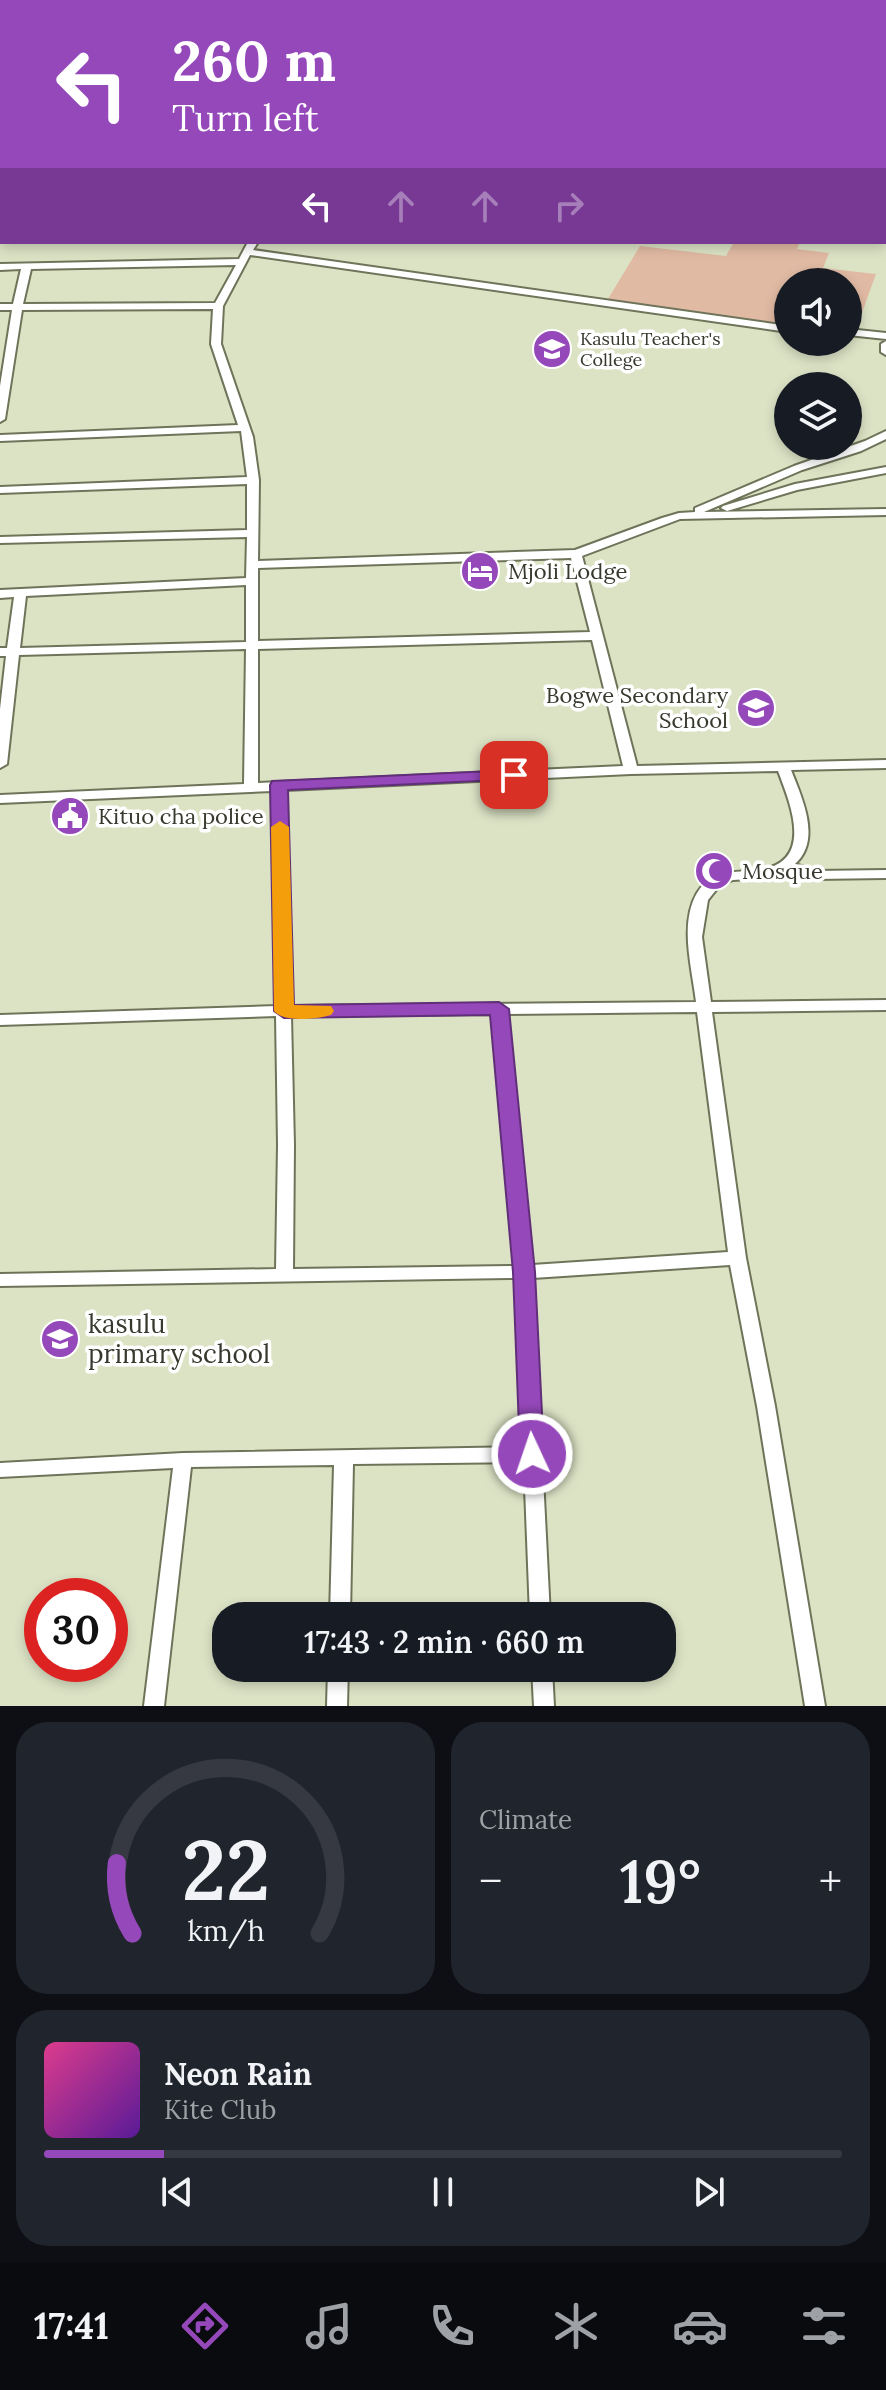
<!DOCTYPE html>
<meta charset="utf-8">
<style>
:root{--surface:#171b24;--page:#20242c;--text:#f1f3f6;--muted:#9ea1a6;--line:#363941;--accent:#9548ba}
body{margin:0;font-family:Lora,serif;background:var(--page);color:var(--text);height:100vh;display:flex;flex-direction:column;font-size:30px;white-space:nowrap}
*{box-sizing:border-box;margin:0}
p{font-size:26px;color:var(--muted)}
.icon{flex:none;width:44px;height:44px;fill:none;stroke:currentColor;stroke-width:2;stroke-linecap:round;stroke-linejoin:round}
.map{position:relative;height:1706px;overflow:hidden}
.details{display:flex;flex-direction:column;gap:16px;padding:16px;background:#0d0f14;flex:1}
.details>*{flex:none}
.guide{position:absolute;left:0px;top:0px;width:886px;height:244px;box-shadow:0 4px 12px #0003;background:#9548ba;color:#fff;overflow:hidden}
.buttons{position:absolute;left:774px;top:268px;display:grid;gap:16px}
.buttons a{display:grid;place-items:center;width:88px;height:88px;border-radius:50%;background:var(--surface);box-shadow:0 4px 12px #0003;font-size:40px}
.speed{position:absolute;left:24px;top:1578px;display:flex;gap:16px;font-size:40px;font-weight:700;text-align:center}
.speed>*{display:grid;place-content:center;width:104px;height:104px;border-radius:50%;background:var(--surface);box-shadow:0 4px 12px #0003;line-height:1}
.speed .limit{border:12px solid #d22;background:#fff;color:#111}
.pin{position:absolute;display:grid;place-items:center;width:68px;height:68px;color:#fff;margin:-34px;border-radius:16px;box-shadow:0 4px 12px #0006}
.me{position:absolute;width:88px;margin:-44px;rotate:357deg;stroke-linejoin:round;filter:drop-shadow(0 0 6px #0008)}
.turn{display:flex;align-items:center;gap:28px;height:168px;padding:0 40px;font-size:36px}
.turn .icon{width:104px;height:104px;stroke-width:2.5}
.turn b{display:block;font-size:56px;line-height:68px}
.lanes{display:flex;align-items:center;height:76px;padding:0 40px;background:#0003;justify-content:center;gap:40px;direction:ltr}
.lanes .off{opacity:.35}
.big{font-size:60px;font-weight:600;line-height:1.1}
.details .tile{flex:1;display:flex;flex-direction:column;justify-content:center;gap:12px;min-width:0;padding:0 28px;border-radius:32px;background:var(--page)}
.details .dial{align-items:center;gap:0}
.dial svg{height:208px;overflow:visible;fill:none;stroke:var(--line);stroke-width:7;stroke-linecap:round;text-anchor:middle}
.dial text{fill:var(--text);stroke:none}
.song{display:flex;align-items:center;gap:24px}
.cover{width:96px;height:96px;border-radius:12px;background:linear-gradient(135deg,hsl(330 70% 55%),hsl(270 70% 35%))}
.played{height:8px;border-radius:4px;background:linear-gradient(90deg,var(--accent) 15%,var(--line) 15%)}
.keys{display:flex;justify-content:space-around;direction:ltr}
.heat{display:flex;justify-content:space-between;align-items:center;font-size:44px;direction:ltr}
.details .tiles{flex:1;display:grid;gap:16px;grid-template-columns:1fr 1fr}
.tile:last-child{grid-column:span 2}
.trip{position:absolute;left:212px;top:1602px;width:464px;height:80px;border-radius:32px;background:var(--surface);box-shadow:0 4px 12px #0003;font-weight:600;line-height:80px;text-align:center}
.dock{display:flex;height:128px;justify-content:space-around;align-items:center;background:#090b0e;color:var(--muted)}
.dock .icon{width:56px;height:56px}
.dock .on{color:var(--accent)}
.dock b{font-size:36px;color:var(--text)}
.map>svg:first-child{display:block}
.green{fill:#e1baa3}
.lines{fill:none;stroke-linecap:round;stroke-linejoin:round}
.street-casing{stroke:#6e7459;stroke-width:4}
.street{fill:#fff;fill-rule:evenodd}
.route{fill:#9548ba;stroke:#612f79;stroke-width:2}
.slow{fill:#f59e0b}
.labels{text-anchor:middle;stroke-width:7;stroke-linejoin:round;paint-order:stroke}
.far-poi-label{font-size:18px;fill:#36392d;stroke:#fff;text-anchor:start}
.poi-label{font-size:22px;fill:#36392d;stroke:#fff;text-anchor:start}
.near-poi-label{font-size:26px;fill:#36392d;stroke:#fff;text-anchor:start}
</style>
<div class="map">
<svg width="886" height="1706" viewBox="0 0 886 1706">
<rect width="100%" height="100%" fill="#dce3c5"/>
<path class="green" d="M 734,242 L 800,242 L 797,249 L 829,253 L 823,268 L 876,274 L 855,332 L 848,332 L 848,282 L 788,282 L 788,329 L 605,304 L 640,246 L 726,256 Z"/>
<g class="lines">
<defs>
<path id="street" d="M 47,0 L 92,0 L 95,2 L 47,2 Z
M 274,0 L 282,0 L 282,2 L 274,2 Z
M 345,0 L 353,0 L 353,2 L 345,2 Z
M 411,0 L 419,0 L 419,2 L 411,2 Z
M 474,0 L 482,0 L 482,2 L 474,2 Z
M 563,0 L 571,0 L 571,2 L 563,2 Z
M 625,0 L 633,0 L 634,2 L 626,2 Z
M 693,0 L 701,0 L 702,2 L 694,2 Z
M 761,0 L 769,0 L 770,2 L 762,2 Z
M 884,18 L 886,18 L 886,22 L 884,22 Z
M 0,29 L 2,29 L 2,33 L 0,33 Z
M 884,42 L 886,42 L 886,46 L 884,46 Z
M 0,55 L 2,55 L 2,59 L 0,59 Z
M 884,72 L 886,72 L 886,76 L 884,76 Z
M 0,84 L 2,84 L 2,88 L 0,88 Z
M 884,100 L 886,100 L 886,104 L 884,104 Z
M 884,128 L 886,129 L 886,139 L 884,138 Z
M 0,153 L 2,153 L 2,159 L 0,159 Z
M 884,185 L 886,185 L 886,191 L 884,191 Z
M 0,189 L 2,189 L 2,195 L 0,195 Z
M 0,223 L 2,223 L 2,229 L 0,229 Z
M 248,242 L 258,242 L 253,250 L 788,326 L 788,332 L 250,255 L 223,306 L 221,344 L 253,437 L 259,480 L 258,561 L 575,550 L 662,518 L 679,513 L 695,512 L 695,508 L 794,466 L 865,441 L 886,431 L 886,439 L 861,451 L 802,470 L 704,512 L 886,509 L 886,515 L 680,519 L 582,556 L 637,766 L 886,760 L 886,768 L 791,770 C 802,798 822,840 795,864 L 816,871 L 886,870 L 886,878 L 815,879 L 786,871 L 764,878 L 733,880 L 720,885 L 708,900 L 702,937 L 711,1002 L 886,1000 L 886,1010 L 712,1012 L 746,1258 L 775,1406 L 825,1706 L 805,1706 L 757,1406 L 730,1265 L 533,1278 L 550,1616 L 530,1616 L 524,1462 L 353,1464 L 350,1616 L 330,1616 L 334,1465 L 191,1467 L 164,1706 L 144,1706 L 173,1468 L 0,1477 L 0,1463 L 183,1453 L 523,1447 L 516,1278 L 0,1286 L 0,1274 L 276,1269 L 278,1145 L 276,1016 L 0,1025 L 0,1015 L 276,1006 L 272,791 L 0,803 L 0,795 L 244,784 L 246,649 L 19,655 L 7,764 L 0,768 L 0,709 L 6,656 L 0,656 L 0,648 L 7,648 L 14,597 L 0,598 L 0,590 L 246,578 L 247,537 L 0,543 L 0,537 L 247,530 L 247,484 L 0,493 L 0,487 L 247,477 L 241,431 L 0,441 L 0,435 L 238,425 L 211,344 L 213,309 L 22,310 L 5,419 L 0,422 L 0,386 L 12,310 L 0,310 L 0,304 L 13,304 L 21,269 L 0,270 L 0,264 L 239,259 ZM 236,265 L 215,303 L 23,304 L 31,269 ZM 571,558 L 590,632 L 258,641 L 258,568 ZM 246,585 L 246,642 L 20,648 L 26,596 ZM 592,640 L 623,766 L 258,783 L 258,649 ZM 778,771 C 791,805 815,863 758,870 C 734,873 712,869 697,893 C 679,924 692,968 696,1002 L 291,1006 L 286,790 L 631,774 ZM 697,1012 L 728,1252 L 532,1265 L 507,1014 ZM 492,1014 L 515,1266 L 293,1269 L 294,1145 L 291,1016 Z
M 848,329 L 886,333 L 886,339 L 848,335 Z
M 886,341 L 886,355 L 881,352 L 881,344 Z
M 886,467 L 886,473 L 797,490 L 727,511 L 721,508 L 723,506 L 795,484 Z
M 328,1668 L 348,1668 L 347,1706 L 327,1706 Z
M 532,1668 L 552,1668 L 554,1706 L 534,1706 Z"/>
</defs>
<use href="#street" class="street-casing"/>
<use href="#street" class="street"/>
</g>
<path class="route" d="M 514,770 L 520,771 L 522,775 L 520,779 L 288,790 L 294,1005 L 499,1002 L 509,1009 L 535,1272 L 544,1454 L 541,1461 L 532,1464 L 524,1461 L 520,1454 L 513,1272 L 490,1015 L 284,1018 L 274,1011 L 270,785 L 272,781 Z"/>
<path class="slow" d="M 280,821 L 289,827 L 294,1005 L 331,1006 L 334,1011 L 331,1015 C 317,1019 284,1023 274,1011 L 271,827 Z"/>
<defs>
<symbol id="university-disc" viewBox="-11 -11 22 22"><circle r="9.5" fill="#9548ba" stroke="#fff"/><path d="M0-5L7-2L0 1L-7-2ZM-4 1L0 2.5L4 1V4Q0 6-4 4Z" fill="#fff"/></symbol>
<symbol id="hotel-disc" viewBox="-11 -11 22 22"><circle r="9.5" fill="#9548ba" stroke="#fff"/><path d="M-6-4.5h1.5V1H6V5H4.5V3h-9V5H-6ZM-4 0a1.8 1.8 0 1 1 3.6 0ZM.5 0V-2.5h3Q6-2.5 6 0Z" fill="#fff"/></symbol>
<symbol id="school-disc" viewBox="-11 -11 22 22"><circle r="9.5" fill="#9548ba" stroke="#fff"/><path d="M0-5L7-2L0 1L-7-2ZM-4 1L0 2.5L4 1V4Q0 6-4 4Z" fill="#fff"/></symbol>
<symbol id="civic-disc" viewBox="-11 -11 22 22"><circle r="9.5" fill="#9548ba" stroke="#fff"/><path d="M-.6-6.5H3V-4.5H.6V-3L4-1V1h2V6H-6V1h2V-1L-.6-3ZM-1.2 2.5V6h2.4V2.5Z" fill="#fff"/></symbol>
<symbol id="mosque-disc" viewBox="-11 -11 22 22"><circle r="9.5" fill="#9548ba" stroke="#fff"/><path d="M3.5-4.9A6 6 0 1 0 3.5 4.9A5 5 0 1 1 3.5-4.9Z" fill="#fff"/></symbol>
</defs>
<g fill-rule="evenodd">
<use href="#university-disc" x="530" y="327" width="44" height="44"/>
<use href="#hotel-disc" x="458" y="549" width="44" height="44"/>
<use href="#school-disc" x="734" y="686" width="44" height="44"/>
<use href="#civic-disc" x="48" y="794" width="44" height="44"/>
<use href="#mosque-disc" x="692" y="849" width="44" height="44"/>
<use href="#school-disc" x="38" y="1317" width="44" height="44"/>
</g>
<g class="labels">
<g class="far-poi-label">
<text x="580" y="345">Kasulu Teacher's<tspan x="580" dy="21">College</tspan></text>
</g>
<g class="poi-label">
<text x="508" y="579">Mjoli Lodge</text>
<text x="728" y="703" text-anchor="end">Bogwe Secondary<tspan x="728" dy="25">School</tspan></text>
<text x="98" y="824">Kituo cha police</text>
<text x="742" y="879">Mosque</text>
</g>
<g class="near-poi-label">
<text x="88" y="1333">kasulu<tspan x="88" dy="30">primary school</tspan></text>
</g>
</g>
</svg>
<div class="buttons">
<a><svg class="icon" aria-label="sound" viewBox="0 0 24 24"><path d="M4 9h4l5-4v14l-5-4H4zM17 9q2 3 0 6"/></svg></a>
<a><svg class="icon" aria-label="layers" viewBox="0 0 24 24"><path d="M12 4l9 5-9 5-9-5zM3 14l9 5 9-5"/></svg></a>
</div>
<div class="speed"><div class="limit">30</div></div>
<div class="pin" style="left:514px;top:775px;background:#d93025"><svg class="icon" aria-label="arrive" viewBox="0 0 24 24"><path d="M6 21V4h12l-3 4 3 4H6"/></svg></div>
<svg class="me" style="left:532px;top:1454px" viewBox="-20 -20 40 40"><circle r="17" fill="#9548ba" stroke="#fff" stroke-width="3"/><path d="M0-11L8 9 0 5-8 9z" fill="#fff"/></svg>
<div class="trip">17:43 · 2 min · 660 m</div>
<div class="guide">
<div class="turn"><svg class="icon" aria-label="left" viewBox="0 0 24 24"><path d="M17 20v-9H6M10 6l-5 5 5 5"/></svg><div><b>260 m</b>Turn left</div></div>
<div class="lanes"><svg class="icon" aria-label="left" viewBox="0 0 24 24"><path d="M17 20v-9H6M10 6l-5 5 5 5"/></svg><svg class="icon off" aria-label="ahead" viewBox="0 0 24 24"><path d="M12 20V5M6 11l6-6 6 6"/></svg><svg class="icon off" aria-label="ahead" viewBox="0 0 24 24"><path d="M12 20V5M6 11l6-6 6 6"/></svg><svg class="icon off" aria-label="right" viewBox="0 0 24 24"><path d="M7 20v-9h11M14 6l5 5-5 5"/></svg></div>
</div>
</div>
<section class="details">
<div class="tiles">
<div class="tile dial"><svg viewBox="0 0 100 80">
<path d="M14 69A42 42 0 1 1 86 69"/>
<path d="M14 69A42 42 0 0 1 8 42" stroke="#9548ba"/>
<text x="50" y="56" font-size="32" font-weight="700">22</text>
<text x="50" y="72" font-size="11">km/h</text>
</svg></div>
<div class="tile"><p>Climate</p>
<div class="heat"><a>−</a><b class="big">19°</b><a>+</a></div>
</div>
<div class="tile">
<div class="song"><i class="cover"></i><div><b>Neon Rain</b><p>Kite Club</p></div></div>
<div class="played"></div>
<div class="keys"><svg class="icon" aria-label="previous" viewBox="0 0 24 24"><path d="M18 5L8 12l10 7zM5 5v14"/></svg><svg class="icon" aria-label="pause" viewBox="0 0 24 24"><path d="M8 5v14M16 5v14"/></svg><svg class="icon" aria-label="next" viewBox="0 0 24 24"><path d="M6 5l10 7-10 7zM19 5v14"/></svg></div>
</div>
</div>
</section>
<nav class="dock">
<b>17:41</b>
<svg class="icon on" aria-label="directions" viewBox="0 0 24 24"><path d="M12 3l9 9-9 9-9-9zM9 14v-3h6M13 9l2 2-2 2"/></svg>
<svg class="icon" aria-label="music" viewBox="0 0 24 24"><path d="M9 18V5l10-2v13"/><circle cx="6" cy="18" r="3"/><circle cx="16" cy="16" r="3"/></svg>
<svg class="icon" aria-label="phone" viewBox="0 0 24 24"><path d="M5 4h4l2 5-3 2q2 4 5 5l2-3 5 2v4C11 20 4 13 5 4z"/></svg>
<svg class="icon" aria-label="climate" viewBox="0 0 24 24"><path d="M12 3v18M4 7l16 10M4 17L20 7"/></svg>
<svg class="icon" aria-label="car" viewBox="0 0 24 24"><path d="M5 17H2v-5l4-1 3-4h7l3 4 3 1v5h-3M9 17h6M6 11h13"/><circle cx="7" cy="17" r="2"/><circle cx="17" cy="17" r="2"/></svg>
<svg class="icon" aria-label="filters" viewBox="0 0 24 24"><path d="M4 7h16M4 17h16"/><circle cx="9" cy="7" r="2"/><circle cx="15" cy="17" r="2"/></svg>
</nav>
